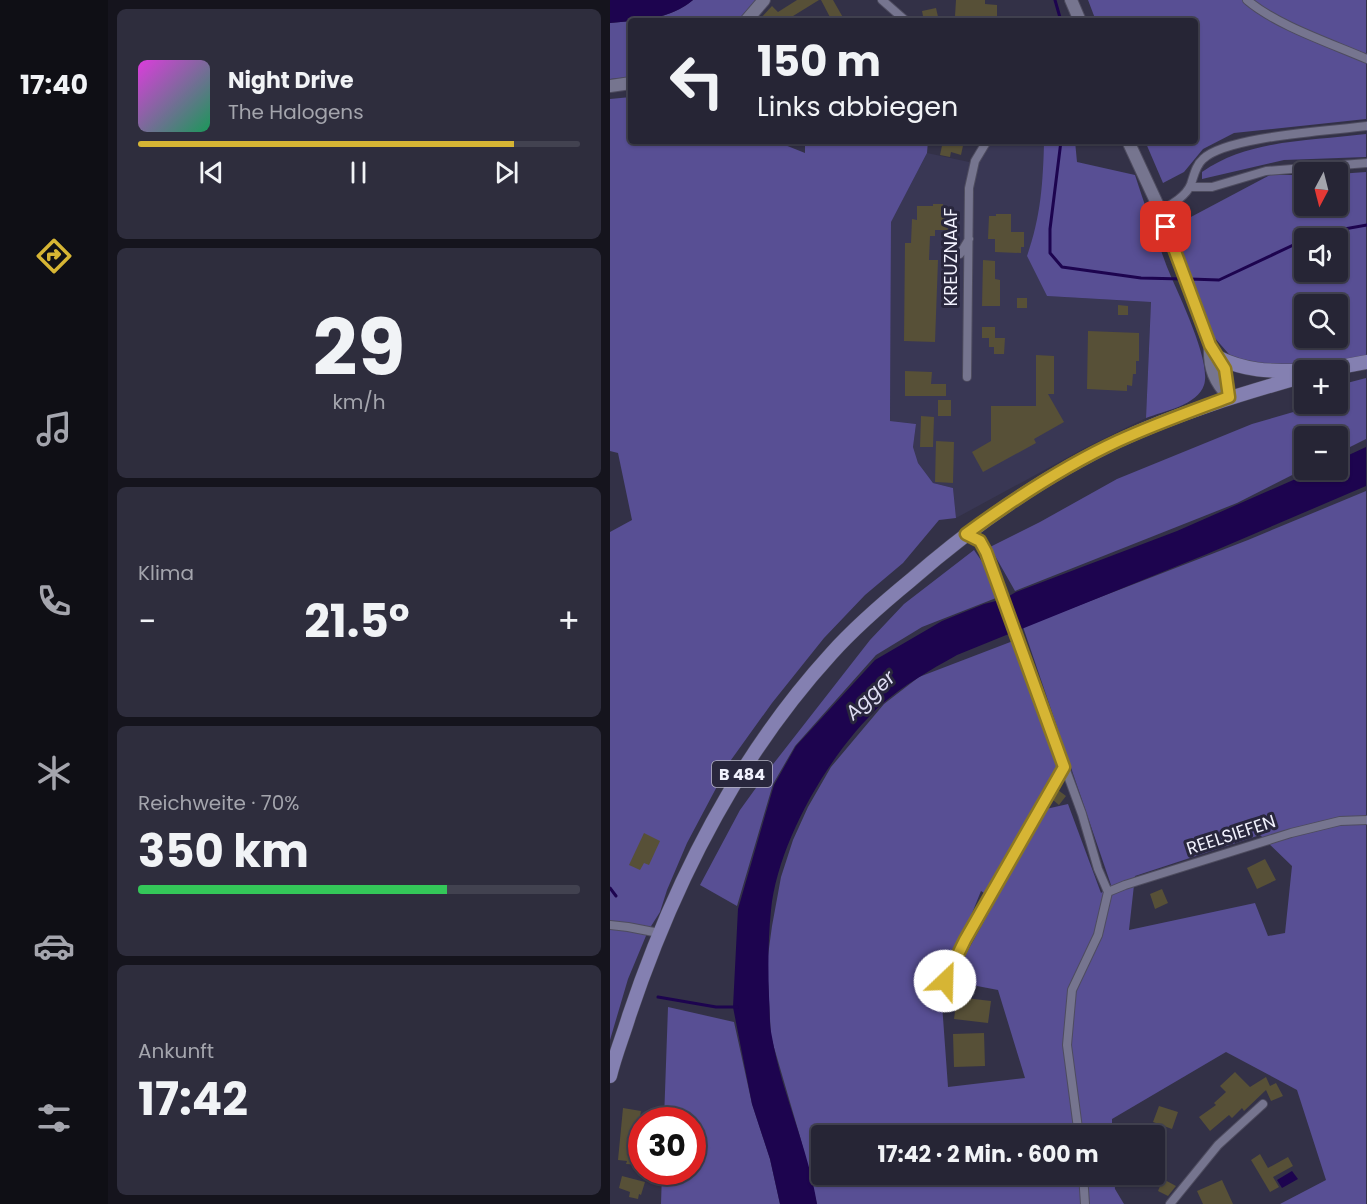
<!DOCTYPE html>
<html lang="de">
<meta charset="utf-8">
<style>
:root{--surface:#262535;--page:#2e2d3d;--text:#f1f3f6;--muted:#a4a5ad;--line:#424250;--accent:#d6b534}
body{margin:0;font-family:Poppins,sans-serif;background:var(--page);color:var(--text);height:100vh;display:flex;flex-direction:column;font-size:22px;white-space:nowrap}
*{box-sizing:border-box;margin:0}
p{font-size:20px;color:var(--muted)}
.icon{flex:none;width:33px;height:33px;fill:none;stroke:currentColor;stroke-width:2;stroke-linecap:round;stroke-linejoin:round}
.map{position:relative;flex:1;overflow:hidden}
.panel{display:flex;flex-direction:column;gap:9px;padding:9px;background:#15141d;width:502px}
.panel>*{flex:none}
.hud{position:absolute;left:18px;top:18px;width:570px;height:126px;border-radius:6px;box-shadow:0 2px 4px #0004,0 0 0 2px var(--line);background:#262535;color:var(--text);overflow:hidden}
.needle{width:39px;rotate:187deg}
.buttons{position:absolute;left:684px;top:162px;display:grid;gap:12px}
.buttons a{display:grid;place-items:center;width:54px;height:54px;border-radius:6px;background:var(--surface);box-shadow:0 2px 4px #0004,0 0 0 2px var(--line);font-size:30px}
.speed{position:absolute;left:18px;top:1107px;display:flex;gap:12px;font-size:30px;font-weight:700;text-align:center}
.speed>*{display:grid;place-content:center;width:78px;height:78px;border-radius:50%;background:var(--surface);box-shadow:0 2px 4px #0004,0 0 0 2px var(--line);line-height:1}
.speed .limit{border:9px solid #d22;background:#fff;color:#111}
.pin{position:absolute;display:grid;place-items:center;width:51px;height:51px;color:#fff;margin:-26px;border-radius:12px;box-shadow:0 3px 9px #0006}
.me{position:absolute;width:66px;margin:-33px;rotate:24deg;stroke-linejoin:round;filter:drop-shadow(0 0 4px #0008)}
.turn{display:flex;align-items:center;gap:21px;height:126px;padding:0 30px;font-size:27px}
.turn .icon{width:78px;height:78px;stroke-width:2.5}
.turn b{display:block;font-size:42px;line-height:51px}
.big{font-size:45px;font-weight:700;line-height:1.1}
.panel .card{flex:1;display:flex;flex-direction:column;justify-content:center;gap:9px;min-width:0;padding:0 21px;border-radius:9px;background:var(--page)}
.panel .dial{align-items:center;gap:0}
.dial b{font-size:78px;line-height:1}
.song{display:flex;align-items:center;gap:18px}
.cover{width:72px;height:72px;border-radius:9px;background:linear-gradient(135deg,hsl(300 70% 55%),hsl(150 70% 35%))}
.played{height:6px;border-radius:3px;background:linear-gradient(90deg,var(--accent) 85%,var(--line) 85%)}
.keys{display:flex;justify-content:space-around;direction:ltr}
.heat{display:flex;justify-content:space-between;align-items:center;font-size:33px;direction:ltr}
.charge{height:9px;border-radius:4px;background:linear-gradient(90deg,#34c759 70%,var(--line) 0)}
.trip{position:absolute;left:201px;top:1125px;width:354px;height:60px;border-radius:6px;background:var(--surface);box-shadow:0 2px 4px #0004,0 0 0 2px var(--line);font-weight:700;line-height:60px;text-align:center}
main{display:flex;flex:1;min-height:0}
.tabs{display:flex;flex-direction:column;width:108px;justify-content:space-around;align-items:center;background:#0f0f15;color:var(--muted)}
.tabs .icon{width:42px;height:42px}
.tabs .current{color:var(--accent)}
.tabs b{font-size:27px;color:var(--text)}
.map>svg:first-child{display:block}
.built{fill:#393754}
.green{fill:#584f94;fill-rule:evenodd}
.water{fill:#1d044f}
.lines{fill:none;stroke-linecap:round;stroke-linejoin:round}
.stream{stroke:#1d044f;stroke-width:3}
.building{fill:#575037}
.street-casing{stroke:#4e4c5f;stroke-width:10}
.secondary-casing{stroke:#4e4c5f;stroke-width:14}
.primary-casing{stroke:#4e4c5f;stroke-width:15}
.street{stroke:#76758f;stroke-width:8}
.secondary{stroke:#76758f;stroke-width:12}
.primary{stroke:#8480b1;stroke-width:14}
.route-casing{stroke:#8b7622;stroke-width:15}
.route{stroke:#d6b534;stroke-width:10}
.labels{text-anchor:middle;stroke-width:6;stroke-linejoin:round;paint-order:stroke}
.shield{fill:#29273d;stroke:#b5b4c3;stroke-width:1.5}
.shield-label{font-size:16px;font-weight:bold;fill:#f1f1fd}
.street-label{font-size:18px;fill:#f1f1fd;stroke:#29273d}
.water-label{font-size:20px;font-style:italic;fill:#deddf3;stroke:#29273d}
</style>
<main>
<nav class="tabs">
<b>17:40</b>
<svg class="icon current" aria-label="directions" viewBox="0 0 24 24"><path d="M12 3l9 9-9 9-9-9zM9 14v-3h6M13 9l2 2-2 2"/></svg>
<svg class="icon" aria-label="music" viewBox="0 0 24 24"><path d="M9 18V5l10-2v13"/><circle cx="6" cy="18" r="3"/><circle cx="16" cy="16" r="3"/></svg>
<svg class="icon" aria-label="phone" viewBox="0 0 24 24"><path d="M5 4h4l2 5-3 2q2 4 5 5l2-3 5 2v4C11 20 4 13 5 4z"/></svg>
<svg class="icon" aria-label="climate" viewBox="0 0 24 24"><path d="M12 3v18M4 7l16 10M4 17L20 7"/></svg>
<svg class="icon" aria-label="car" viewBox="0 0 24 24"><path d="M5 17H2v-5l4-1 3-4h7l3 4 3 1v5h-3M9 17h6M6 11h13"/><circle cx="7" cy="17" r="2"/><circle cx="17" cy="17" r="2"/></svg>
<svg class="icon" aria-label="filters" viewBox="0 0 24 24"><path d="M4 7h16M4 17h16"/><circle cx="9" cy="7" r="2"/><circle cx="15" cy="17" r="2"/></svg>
</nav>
<section class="panel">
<div class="card">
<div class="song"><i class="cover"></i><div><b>Night Drive</b><p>The Halogens</p></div></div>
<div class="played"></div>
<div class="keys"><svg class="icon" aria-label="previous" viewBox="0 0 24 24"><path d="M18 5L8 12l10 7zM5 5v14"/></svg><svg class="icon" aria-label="pause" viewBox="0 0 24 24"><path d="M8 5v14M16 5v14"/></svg><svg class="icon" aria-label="next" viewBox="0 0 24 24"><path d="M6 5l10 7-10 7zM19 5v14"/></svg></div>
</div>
<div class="card dial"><b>29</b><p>km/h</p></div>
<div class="card"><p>Klima</p>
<div class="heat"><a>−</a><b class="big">21.5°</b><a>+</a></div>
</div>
<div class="card"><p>Reichweite · 70%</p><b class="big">350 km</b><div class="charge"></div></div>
<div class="card"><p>Ankunft</p><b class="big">17:42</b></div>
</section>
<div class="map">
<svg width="757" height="1204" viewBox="0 0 757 1204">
<rect width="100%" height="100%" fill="#333147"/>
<path class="built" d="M 378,141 L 434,141 L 433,191 L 426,229 L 417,256 L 437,296 L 541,302 L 536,418 L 475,448 L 346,518 L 343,488 L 323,483 L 308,463 L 303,447 L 306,424 L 280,421 L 281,221 L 317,153 L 359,162 L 359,218 L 365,161 Z"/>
<path class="green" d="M 83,0 L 146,0 L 127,21 L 21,21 C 44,19 65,15 83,0 Z
M 478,0 L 756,0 L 756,119 L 624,133 L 593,149 L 574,172 L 553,183 L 535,141 L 585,141 L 585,21 L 486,21 Z
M 21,21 L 21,77 L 0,79 L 0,23 Z
M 21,97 L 21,141 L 165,141 L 195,153 L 195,141 L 318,141 L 317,153 L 281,222 L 280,421 L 306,424 L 303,447 L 308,463 L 323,483 L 343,488 L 346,518 L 329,520 L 293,563 L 255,595 L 214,638 L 162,703 L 121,760 L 77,843 L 57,890 L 50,912 L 38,931 L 18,979 L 0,1040 L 0,532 L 22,520 L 8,453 L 0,451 L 0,99 Z
M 756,134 L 756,157 L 674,160 L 592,179 L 592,172 C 639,139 701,141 756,134 Z
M 434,141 L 465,141 L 467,162 L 525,175 C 535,206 546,237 557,267 C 567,292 602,361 594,385 C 588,405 554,411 536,418 L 541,302 L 437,296 L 417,256 C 431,216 433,183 434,141 Z
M 756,172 L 756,356 L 694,364 L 641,366 L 624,360 L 604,337 L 562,227 L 660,175 L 694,175 L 694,206 L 728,206 L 728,174 ZM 694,238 L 728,238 L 728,272 L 694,272 ZM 694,304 L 728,304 L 728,338 L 694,338 Z
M 756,378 L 756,439 L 728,453 L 728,436 L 694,436 L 694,469 L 627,503 L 405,591 L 380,547 L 430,522 L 507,479 L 642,424 L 711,404 L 728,404 L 728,399 L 731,397 L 737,383 Z
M 756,491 L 756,1204 L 670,1204 L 716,1180 L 687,1090 L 616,1052 L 502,1119 L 502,1135 L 212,1136 L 212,1174 L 504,1175 L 505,1189 L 514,1204 L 207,1204 L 191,1140 L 161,1037 L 157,963 L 162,926 L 171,877 L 183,840 L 198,807 L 221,767 L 274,704 L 309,677 L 403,641 L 447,768 L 377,895 L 371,891 L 331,990 L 338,1087 L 415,1078 L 388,990 L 341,981 L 436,809 L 458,804 L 491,893 L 501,885 L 413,627 L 638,540 ZM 650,835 L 682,866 L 675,933 L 658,936 L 645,903 L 519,930 L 525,876 Z
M 364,550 L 375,566 L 386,598 L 312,627 L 266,655 L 185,746 L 163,784 L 127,906 L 90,885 L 130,810 L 164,763 L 260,640 L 294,604 Z
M 58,1007 L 124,1022 L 142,1104 L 160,1159 L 170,1204 L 51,1204 L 52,1172 L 82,1172 L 82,1120 L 54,1120 Z"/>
<path class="water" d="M 0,0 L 83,0 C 60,20 29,20 0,23 Z
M 756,447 L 756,486 L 597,554 L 347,655 C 320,670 294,685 271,705 C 220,752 168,841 161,910 C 158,939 158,968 159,996 C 160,1010 159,1024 162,1037 C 172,1094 198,1147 207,1204 L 170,1204 L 160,1159 L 142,1104 L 123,1007 L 128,909 L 164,785 L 186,746 L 265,660 L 332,621 L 374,604 L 394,599 L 406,592 L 567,531 L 706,470 L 728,470 L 728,460 Z
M 682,1171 L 688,1179 L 672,1188 L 667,1180 Z"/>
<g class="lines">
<path class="stream" d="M 445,0 L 451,21
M 451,141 L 440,229 L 440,253 L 452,267 L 531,278 L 573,279
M 697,238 L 706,234 L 757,225
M 580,279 L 609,280 L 694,240
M 0,888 L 6,896
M 48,997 L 106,1007 L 127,1007"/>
</g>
<path class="building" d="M 187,0 L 209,0 L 175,21 L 148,21 L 162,6 L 168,12 Z
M 211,0 L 223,0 L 235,21 L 222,21 Z
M 346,0 L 375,0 L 375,4 L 387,5 L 387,16 L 383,19 L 345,16 Z
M 326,8 L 329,21 L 314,21 L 312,11 Z
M 333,141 L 354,141 L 351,155 L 341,152 L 340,157 L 330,155 Z
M 323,204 L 333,204 L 333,208 L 338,208 L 338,230 L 325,230 L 325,236 L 320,236 L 319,260 L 328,260 L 325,342 L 294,341 L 295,243 L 301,243 L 302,219 L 307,220 L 307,206 L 323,206 Z
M 386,214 L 401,214 L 401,232 L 414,232 L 414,247 L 411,247 L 411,253 L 385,252 L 385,239 L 378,239 L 379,216 L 386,216 Z
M 373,260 L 385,261 L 385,279 L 390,280 L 390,306 L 372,306 Z
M 407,298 L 417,298 L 417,308 L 407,308 Z
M 508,305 L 518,306 L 518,315 L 508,315 Z
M 372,327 L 385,327 L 385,338 L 395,338 L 394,354 L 384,354 L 384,347 L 379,347 L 379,338 L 372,338 Z
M 478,331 L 529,333 L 529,361 L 526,361 L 526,374 L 523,374 L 522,386 L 517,385 L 517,391 L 477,389 Z
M 426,355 L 444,356 L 444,394 L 438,394 L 454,422 L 424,439 L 426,443 L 373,472 L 362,452 L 381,441 L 381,406 L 426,406 Z
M 295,371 L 322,372 L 321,384 L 336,384 L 336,396 L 295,396 Z
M 328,400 L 341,400 L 341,416 L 328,416 Z
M 311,416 L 324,417 L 323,447 L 310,447 Z
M 326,441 L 344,442 L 343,483 L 325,482 Z
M 448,790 L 456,796 L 449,805 L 443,800 Z
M 34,833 L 50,841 L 39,865 L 34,863 L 30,870 L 19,865 Z
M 655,859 L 666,880 L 647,889 L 637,868 Z
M 552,889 L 558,903 L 545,909 L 540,894 Z
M 347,997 L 381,1001 L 378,1023 L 344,1019 Z
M 374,1033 L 375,1066 L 344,1067 L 343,1034 Z
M 625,1072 L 640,1087 L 656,1077 L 660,1086 L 666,1083 L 673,1096 L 661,1101 L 656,1090 L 634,1111 L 632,1108 L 622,1118 L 619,1115 L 600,1131 L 589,1117 L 606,1105 L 604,1103 L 616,1092 L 610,1086 Z
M 549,1106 L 568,1112 L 562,1129 L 543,1122 Z
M 13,1108 L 31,1111 L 29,1122 L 32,1123 L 32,1165 L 16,1164 L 17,1161 L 8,1160 Z
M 650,1154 L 658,1168 L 678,1157 L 683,1166 L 663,1177 L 669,1187 L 660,1192 L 641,1160 Z
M 12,1176 L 35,1182 L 31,1195 L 29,1194 L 28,1199 L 19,1197 L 20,1192 L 9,1188 Z
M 553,1179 L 566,1186 L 558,1196 L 548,1191 Z
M 612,1180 L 623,1204 L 593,1204 L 587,1191 Z"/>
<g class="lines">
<defs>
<path id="street" d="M 272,0 L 296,21
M 637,0 C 666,25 720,43 757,59
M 580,187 L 602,187 L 656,171 L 757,163
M 550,210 C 561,206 577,195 581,184 C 584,175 586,165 593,159 C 617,136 721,131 757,126
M 350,254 L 359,239
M 357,377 L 359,188 L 365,161 L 377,141
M 356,534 L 370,541 L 376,552 L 472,814 L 488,869 L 498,892 L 488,935 L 462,990 L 457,1045 L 469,1136
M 498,892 L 515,885 L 681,833 L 730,821 L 757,820
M 0,925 L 18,927 L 49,933
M 335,981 L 355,940 L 454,767
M 473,1174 L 475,1204
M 560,1204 L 608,1145 L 653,1104"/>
<path id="secondary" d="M 461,0 L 470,21
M 136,21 L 154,0
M 0,86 L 21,83
M 518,141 L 550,210 L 600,345 L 615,369 L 619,397
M 600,347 C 599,369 605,382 619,397"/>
<path id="primary" d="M 607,357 C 637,372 662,371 694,371
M 714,370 L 757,362
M 0,1076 C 5,1055 13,1036 19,1016 C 63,885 127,757 221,654 C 245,627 273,603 301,580 C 364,525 432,477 508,441 C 568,413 631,394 694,376"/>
</defs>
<use href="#street" class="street-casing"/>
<use href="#secondary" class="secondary-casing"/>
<use href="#primary" class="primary-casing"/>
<use href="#street" class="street"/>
<use href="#secondary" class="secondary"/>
<use href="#primary" class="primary"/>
</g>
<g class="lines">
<defs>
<path id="route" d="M 335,981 L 355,940 L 454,767 L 376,552 L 370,541 L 356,534 C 404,499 454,466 508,441 C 545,424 582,411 619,397 L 615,369 L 600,345 L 556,227"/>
</defs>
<use href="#route" class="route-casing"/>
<use href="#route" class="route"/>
</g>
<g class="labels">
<rect class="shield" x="102" y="761" width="60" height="26" rx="4.5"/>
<g class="shield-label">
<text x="132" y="780">B 484</text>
</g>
<g class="street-label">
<text transform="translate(341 257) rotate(-90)" y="6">KREUZNAAF</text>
<text transform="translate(621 835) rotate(-18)" y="6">REELSIEFEN</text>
</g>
<g class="water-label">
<text transform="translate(260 695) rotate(-44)" y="7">Agger</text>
</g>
</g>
</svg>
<div class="buttons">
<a><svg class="needle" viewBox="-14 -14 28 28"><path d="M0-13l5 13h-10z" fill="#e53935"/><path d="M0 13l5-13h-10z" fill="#a4a5ad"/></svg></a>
<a><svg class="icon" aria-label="sound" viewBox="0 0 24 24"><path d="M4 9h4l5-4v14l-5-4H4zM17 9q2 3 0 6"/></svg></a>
<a><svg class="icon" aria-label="search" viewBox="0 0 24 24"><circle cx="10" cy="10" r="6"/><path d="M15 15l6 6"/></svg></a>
<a>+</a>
<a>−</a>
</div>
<div class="speed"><div class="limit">30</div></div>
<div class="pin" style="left:556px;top:227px;background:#d93025"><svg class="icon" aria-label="arrive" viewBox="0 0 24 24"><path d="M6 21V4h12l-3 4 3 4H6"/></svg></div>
<svg class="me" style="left:335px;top:981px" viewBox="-20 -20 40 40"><circle r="19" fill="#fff"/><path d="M0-13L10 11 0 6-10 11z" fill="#d6b534"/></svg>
<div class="trip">17:42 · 2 Min. · 600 m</div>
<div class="hud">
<div class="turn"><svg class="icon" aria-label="left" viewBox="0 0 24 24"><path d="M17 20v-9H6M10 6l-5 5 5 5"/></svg><div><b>150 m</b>Links abbiegen</div></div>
</div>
</div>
</main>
